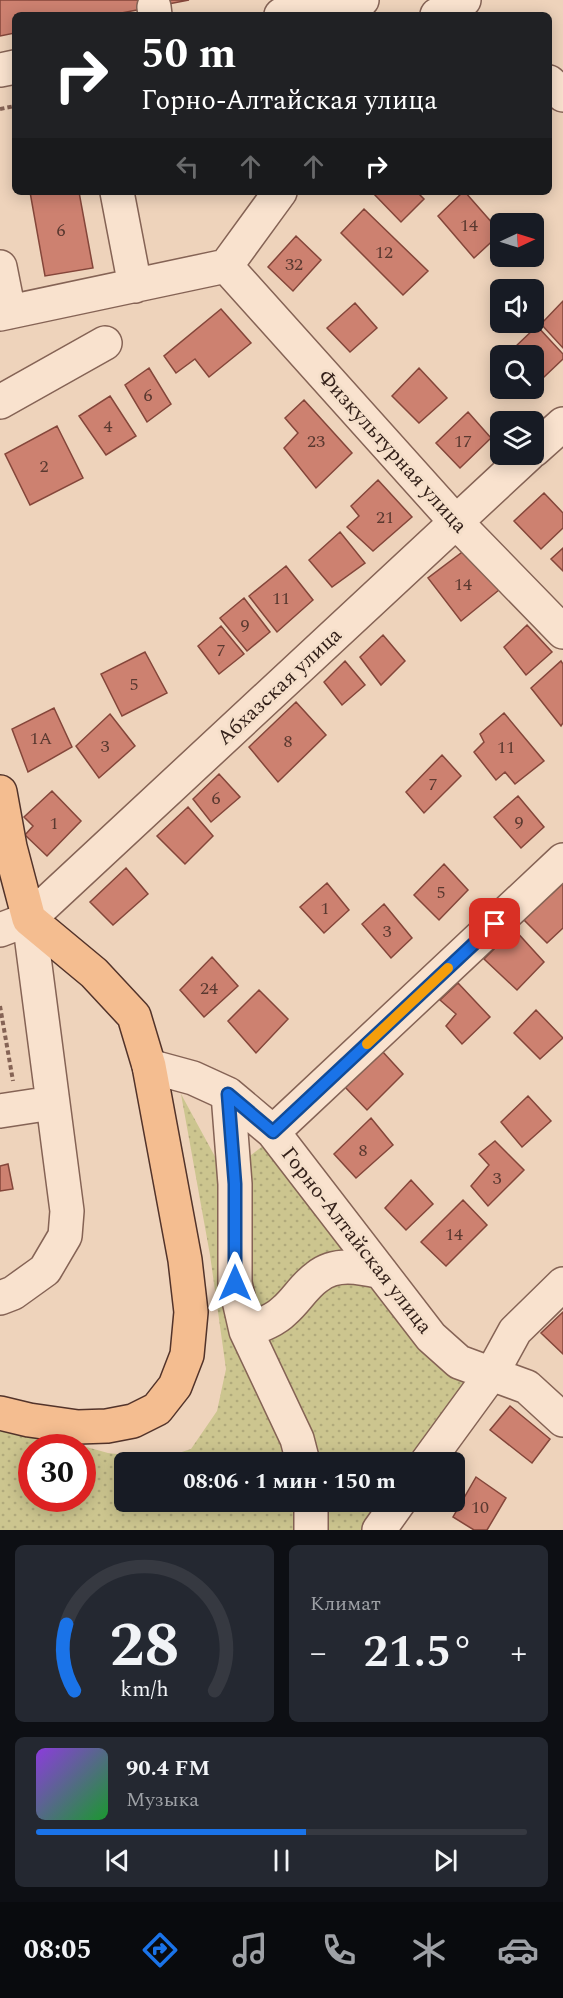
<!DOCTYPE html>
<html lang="ru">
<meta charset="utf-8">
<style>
:root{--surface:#171b24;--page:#242831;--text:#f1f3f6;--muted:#9ea1a6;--line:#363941;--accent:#1a73e8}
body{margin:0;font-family:Spectral,serif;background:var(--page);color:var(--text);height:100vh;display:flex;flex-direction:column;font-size:22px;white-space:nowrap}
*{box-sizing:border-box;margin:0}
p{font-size:20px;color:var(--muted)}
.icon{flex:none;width:33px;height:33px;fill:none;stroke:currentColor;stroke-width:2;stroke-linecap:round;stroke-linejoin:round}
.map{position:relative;height:1530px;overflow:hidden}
.sheet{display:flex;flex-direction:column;gap:15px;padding:15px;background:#0d0f14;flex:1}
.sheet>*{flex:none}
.hud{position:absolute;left:12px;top:12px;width:540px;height:183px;border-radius:9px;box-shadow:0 3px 15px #0003;background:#202124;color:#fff;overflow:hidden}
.needle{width:39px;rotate:86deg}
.controls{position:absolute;left:490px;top:213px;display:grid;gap:12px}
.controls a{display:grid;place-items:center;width:54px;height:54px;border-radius:9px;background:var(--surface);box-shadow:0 3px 15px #0003;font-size:30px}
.speed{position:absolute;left:18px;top:1434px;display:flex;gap:12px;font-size:30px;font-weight:700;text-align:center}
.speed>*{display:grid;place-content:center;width:78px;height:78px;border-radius:50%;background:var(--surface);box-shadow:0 3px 15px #0003;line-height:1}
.speed .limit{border:9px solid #d22;background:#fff;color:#111}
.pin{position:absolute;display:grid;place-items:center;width:51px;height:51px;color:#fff;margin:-26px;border-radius:12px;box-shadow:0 3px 9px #0006}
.me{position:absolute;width:66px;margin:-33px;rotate:0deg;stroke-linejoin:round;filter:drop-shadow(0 0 4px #0008)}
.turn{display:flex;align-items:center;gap:21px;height:126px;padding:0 30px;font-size:27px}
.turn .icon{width:78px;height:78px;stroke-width:2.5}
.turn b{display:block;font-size:42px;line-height:51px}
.lanes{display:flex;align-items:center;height:57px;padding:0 30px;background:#0003;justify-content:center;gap:30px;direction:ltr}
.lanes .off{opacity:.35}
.big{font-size:45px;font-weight:700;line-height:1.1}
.sheet .card{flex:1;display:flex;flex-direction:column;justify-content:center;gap:9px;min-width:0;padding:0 21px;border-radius:9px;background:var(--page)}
.sheet .dial{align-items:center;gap:0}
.dial svg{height:156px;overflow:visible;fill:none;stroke:var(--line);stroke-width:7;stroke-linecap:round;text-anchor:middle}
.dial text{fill:var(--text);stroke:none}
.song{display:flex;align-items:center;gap:18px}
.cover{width:72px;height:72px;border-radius:9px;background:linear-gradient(135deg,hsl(270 70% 55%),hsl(130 70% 35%))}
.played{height:6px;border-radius:3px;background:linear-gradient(90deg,var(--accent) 55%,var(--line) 55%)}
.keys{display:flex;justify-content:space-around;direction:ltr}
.heat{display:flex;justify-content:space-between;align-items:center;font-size:33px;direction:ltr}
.sheet .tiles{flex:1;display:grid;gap:15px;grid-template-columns:1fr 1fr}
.card:last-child{grid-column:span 2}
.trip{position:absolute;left:114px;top:1452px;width:351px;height:60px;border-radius:9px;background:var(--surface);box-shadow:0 3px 15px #0003;font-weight:700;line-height:60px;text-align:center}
.tab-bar{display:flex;height:96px;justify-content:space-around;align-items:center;background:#090b0e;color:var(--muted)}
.tab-bar .icon{width:42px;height:42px}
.tab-bar .on{color:var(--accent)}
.tab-bar b{font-size:27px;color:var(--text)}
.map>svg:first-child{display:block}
.grass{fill:url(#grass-dots);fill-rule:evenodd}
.building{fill:#cd8170;stroke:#84463a;stroke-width:1.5}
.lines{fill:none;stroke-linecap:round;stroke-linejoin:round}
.minor-casing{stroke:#856355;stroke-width:36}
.major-casing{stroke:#52332a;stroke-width:36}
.path{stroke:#856355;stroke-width:4;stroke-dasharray:4.5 3;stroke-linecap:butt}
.minor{stroke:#f9e2ce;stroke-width:33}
.major{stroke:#f4bd90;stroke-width:33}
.route-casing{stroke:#114b97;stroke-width:15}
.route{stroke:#1a73e8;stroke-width:10}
.slow{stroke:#f59e0b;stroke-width:10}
.labels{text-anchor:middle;stroke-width:6;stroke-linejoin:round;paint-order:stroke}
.number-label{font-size:18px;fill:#5a3930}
.street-label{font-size:21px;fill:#34211a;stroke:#f5dfca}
</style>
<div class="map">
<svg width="563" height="1530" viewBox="0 0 563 1530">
<defs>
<pattern id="grass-dots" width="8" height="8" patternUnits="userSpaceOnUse" patternTransform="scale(1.5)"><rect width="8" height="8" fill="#ccc58f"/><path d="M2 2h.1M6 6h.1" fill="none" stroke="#b0a97b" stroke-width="1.8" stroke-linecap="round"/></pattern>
</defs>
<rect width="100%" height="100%" fill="#eed3bb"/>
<path class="grass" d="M 181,1094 L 225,1175 L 268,1142 L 443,1363 L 468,1387 L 428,1462 L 124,1462 L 124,1502 L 407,1502 L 392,1530 L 0,1530 L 0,1423 L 108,1453 L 160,1459 L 191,1449 L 217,1411 L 226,1369 L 210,1255 ZM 32,1448 L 82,1448 L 82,1498 L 32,1498 Z"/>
<path class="building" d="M 0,0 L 189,0 L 111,15 L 15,15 L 15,33 L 0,36 Z
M 30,192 L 79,192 L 93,268 L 45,276 Z
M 372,192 L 417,192 L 424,199 L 401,222 Z
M 463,192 L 465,192 L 501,233 L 474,258 L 438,216 Z
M 364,209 L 428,271 L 403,295 L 341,233 Z
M 296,236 L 321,260 L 293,291 L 268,267 Z
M 563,301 L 563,348 L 541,324 Z
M 355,303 L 377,328 L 350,352 L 327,328 Z
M 221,309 L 251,343 L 209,377 L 195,359 L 176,373 L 164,356 Z
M 537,326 L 563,354 L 563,359 L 543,378 L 534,368 L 534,356 L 523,356 L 516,346 Z
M 149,368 L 171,404 L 147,422 L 125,385 Z
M 419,368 L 447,398 L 419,423 L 392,396 Z
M 110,396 L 136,436 L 106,455 L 79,416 Z
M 304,400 L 352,453 L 316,488 L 284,448 L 298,433 L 285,418 Z
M 468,412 L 491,438 L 460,468 L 436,443 Z
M 57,426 L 83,478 L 30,505 L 5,454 Z
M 378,480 L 412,517 L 373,551 L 347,527 L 359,516 L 351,506 Z
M 544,493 L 563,513 L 563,528 L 541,549 L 514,521 Z
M 340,532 L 365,563 L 332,587 L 309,560 Z
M 563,548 L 563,571 L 551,559 Z
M 465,550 L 499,590 L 461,621 L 428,578 Z
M 286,566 L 313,600 L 277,632 L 249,596 Z
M 244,598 L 270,632 L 247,651 L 220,618 Z
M 527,625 L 552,652 L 526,675 L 504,647 Z
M 221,626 L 244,654 L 219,674 L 198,646 Z
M 383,635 L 405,661 L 381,685 L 360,657 Z
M 145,652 L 167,693 L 122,716 L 101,674 Z
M 345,661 L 365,685 L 342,705 L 324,682 Z
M 561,661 L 563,664 L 563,723 L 561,726 L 531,688 Z
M 296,702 L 326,735 L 278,782 L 249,747 Z
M 54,708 L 72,747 L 28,772 L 12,729 Z
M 504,713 L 544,761 L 515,784 L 505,772 L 496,780 L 474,752 L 484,742 L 480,734 Z
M 110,714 L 135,746 L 99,778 L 76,746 Z
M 442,755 L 461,776 L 424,813 L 406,792 Z
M 219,774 L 240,797 L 211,822 L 193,799 Z
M 52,791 L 81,821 L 47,856 L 25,835 L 33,826 L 24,817 Z
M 518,796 L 544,827 L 521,848 L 494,817 Z
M 188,807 L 213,836 L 185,864 L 157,836 Z
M 444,864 L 468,890 L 439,920 L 414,895 Z
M 126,868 L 148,894 L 113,925 L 90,902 Z
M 563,880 L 563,928 L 547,943 L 521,917 Z
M 327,883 L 349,910 L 324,933 L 300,907 Z
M 384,904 L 412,938 L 391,958 L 362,924 Z
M 514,929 L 544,962 L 517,990 L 484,959 Z
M 212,957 L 238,986 L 204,1017 L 180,990 Z
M 458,983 L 490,1017 L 462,1044 L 446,1026 L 456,1014 L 440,1000 Z
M 259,990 L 288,1019 L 256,1053 L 228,1021 Z
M 536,1010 L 563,1038 L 540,1059 L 514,1033 Z
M 382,1051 L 403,1074 L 367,1110 L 344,1086 Z
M 528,1096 L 551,1121 L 522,1147 L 501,1122 Z
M 371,1118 L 393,1145 L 356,1178 L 334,1154 Z
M 495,1141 L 524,1170 L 488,1206 L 471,1186 L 489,1165 L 479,1154 Z
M 8,1164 L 13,1189 L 0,1191 L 0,1166 Z
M 411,1180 L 433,1204 L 406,1230 L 385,1208 Z
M 463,1200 L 487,1225 L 446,1266 L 421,1242 Z
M 563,1312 L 563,1354 L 541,1333 Z
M 510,1406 L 550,1439 L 532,1463 L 490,1430 Z
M 476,1477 L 506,1498 L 487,1530 L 474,1530 L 453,1517 Z"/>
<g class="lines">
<defs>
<path id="minor" d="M 154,7 L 155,15
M 281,15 L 362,0
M 437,15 L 464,0
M 0,70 L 15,67
M 549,82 L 563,95
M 117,192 L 135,286
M 226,266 L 456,522 L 563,632
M 0,267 L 9,312
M 0,314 L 226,266 L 280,192
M 0,402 L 105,343
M 534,450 L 563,424
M 0,930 L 29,919 L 529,454
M 149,1066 L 193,1078 L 228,1094 L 273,1132 L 431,1337 L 459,1362 L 527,1387 L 563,1420
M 228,1094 L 235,1184 L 235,1283 L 246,1331 L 297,1439 L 303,1462
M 0,1111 L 52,1103
M 273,1132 L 563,860
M 0,1298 L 13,1293 L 45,1270 L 65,1236 L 67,1211 L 29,919
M 246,1331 C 259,1326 274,1321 284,1311 C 296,1301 304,1286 317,1277 C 335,1262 360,1267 381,1272
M 427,1462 L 492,1373 L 515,1331 L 563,1284
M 311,1502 L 311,1530
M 379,1530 L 399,1502"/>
<path id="major" d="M 0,792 L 10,847 L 29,919 L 94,973 L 134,1016 L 149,1066 L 185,1260 L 191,1312 L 187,1355 L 175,1386 L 157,1409 L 133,1421 L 107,1426 L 78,1427 L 29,1420 L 0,1413"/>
</defs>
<use href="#minor" class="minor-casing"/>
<use href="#major" class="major-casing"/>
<path class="path" d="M 0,109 L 15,106
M 0,1006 L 13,1081"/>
<use href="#minor" class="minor"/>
<use href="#major" class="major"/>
</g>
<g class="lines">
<defs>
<path id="route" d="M 235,1283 L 235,1184 L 228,1094 L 273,1132 L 495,924"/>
</defs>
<use href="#route" class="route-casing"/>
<use href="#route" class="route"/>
<path class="slow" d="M 367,1044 L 448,968"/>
</g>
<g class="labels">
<g class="number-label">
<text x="469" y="231">14</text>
<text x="61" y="236">6</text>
<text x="384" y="258">12</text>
<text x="294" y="270">32</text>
<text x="148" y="401">6</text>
<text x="108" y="432">4</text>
<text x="316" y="447">23</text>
<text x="463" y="447">17</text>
<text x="44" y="472">2</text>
<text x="385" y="523">21</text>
<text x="463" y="590">14</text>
<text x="281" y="604">11</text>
<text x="245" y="631">9</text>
<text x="221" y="656">7</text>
<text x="134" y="690">5</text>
<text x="41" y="744">1А</text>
<text x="288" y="747">8</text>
<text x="105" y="752">3</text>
<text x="506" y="753">11</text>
<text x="433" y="790">7</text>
<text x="216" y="804">6</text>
<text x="519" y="828">9</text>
<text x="54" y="829">1</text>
<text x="441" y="898">5</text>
<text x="325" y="914">1</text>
<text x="387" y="937">3</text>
<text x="209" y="994">24</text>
<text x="363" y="1156">8</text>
<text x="497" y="1184">3</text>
<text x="454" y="1240">14</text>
<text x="480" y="1513">10</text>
</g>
<g class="street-label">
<text transform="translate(393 451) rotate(48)" y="7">Физкультурная улица</text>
<text transform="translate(279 686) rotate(-43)" y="7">Абхазская улица</text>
<text transform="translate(357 1240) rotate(52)" y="7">Горно-Алтайская улица</text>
</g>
</g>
</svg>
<div class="controls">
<a><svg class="needle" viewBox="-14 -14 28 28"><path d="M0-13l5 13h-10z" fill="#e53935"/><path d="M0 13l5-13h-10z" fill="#9ea1a6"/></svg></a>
<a><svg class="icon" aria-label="sound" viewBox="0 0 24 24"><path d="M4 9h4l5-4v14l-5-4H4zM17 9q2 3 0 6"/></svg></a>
<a><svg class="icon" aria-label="search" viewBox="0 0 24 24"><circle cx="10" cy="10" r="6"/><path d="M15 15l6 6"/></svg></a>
<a><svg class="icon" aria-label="layers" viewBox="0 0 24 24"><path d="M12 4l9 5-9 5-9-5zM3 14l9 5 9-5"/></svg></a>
</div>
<div class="speed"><div class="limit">30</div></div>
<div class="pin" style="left:495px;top:924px;background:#d93025"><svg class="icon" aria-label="arrive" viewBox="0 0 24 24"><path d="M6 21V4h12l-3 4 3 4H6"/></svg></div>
<svg class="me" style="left:235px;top:1283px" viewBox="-20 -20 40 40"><path d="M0-17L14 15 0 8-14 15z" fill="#1a73e8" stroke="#fff" stroke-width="4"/></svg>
<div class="trip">08:06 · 1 мин · 150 m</div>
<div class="hud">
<div class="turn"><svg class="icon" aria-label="right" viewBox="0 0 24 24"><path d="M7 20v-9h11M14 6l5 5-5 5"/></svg><div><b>50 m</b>Горно-Алтайская улица</div></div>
<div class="lanes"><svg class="icon off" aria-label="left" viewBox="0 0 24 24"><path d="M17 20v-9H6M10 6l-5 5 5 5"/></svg><svg class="icon off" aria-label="ahead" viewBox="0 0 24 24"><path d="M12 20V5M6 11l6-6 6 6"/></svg><svg class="icon off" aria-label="ahead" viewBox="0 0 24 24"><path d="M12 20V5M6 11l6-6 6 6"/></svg><svg class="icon" aria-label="right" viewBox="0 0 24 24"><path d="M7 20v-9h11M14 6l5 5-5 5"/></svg></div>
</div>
</div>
<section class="sheet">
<div class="tiles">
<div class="card dial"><svg viewBox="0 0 100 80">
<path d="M14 69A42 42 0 1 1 86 69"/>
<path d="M14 69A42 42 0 0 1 10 35" stroke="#1a73e8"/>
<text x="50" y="56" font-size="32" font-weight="700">28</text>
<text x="50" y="72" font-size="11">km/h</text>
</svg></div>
<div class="card"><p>Климат</p>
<div class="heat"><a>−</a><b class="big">21.5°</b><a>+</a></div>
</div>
<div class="card">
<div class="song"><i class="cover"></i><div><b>90.4 FM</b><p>Музыка</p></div></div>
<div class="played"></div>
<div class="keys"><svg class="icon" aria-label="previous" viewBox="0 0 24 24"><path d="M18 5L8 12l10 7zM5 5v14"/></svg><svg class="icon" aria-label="pause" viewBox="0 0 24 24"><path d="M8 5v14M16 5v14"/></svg><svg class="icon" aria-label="next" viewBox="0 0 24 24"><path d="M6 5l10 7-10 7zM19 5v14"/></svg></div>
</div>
</div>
</section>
<nav class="tab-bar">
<b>08:05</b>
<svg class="icon on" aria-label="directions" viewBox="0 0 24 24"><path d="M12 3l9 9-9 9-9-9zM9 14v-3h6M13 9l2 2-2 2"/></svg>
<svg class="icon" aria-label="music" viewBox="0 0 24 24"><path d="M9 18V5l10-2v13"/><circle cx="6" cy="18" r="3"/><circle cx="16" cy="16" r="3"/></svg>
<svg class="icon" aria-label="phone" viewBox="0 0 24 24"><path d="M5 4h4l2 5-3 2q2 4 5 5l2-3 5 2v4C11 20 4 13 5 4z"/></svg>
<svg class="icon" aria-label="climate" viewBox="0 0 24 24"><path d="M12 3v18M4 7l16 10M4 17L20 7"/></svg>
<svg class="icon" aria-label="car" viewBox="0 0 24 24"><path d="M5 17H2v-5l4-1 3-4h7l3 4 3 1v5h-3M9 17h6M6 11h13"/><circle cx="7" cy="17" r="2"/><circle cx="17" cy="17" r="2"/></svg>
</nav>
